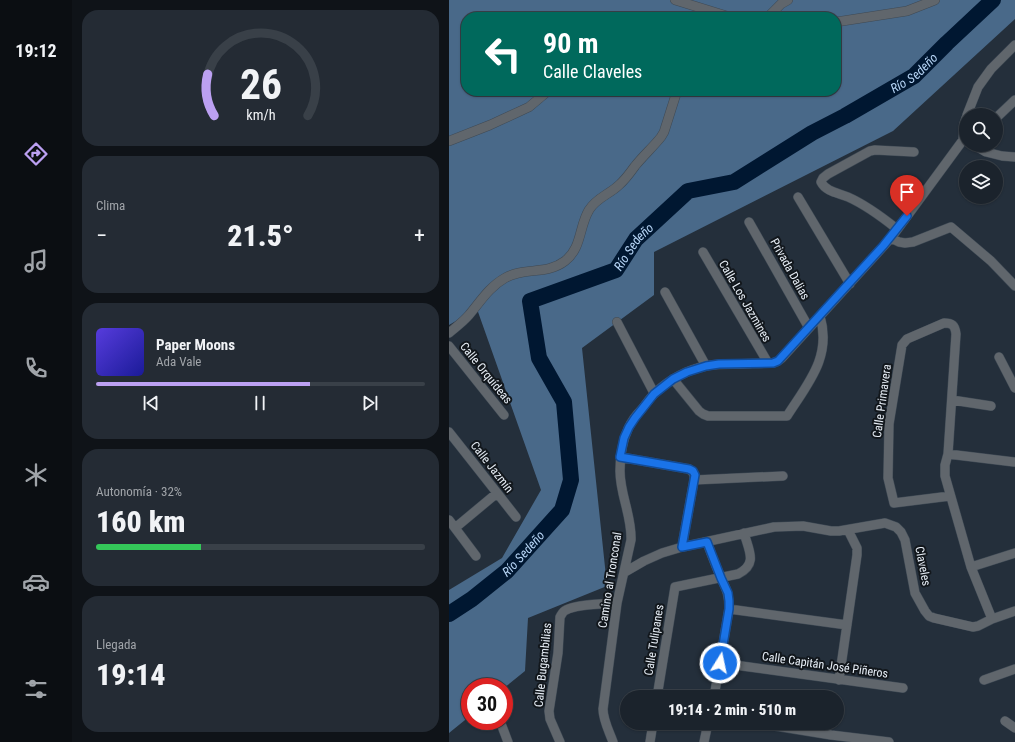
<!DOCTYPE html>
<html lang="es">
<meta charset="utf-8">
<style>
:root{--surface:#1b232c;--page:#242b34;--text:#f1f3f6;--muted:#a0a4a9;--line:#394048;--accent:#bca0f2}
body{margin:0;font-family:"Roboto Condensed",sans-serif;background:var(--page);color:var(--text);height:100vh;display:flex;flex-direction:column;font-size:15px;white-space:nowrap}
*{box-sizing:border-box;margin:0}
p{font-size:13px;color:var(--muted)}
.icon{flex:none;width:22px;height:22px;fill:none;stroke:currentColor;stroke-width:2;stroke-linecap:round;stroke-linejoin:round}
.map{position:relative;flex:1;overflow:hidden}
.details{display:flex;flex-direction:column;gap:10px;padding:10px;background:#0f1318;width:377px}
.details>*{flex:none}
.hud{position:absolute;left:12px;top:12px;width:380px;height:84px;border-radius:16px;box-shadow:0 1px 3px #0004,0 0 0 1px var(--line);background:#00695c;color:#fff;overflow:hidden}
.buttons{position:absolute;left:510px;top:108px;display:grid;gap:8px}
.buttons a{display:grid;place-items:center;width:44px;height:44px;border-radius:50%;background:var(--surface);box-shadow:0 1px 3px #0004,0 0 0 1px var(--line);font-size:20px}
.speed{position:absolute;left:12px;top:678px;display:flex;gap:8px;font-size:20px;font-weight:700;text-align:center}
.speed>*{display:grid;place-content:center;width:52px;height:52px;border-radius:50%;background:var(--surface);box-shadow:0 1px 3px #0004,0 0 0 1px var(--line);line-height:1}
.speed .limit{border:6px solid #d22;background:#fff;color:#111}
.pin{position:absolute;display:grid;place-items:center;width:34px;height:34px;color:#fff;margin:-41px -17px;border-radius:50% 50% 50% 0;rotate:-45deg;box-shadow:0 0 4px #0007}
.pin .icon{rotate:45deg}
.me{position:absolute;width:44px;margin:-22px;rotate:10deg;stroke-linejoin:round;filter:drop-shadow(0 0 3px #0008)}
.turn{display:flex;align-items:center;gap:14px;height:84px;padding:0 16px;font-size:18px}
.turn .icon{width:52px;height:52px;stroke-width:2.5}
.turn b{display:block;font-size:28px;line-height:34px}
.big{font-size:30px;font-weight:800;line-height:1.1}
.details .card{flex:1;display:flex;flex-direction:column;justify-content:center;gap:6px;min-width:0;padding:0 14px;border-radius:16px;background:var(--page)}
.details .dial{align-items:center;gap:0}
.dial svg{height:104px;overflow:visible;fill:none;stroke:var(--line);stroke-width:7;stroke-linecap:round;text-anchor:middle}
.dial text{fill:var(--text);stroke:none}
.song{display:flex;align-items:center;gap:12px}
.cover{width:48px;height:48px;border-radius:6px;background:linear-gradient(135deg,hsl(250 70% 55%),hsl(240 70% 35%))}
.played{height:4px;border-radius:2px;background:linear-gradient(90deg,var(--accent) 65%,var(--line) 65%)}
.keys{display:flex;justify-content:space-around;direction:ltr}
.heat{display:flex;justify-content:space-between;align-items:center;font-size:22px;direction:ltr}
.charge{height:6px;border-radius:3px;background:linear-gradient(90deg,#34c759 32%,var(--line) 0)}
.trip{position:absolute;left:171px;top:690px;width:224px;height:40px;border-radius:20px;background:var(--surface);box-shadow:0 1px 3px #0004,0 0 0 1px var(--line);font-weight:800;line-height:40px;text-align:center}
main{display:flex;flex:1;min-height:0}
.tab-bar{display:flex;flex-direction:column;width:72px;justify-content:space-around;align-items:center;background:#0b0e12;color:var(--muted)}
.tab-bar .icon{width:28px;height:28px}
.tab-bar .selected{color:var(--accent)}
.tab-bar b{font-size:18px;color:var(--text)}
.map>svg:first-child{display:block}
.forest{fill:#496989;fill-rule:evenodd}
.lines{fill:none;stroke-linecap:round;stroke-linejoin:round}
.river{stroke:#001731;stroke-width:16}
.minor-casing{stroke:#3f4a55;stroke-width:10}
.minor{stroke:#60666c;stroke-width:9}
.route-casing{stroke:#114b97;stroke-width:10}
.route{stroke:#1a73e8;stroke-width:7}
.labels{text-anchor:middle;stroke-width:4;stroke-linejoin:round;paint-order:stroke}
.street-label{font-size:12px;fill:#e7eef6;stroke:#12171c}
.water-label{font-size:13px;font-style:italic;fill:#b5d4f5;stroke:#12171c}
</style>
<main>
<nav class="tab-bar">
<b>19:12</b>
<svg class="icon selected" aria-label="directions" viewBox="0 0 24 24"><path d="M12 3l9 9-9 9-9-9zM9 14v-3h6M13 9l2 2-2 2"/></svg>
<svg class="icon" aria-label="music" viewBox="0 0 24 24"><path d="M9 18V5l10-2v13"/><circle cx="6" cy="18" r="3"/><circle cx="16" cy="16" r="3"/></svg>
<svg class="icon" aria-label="phone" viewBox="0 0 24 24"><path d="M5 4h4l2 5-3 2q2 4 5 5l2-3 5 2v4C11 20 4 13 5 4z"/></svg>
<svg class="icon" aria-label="climate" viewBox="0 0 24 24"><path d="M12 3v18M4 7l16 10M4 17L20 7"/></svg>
<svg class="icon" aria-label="car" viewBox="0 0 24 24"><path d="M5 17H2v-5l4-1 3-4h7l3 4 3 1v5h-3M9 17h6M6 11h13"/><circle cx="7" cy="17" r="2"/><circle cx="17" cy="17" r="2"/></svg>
<svg class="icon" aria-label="filters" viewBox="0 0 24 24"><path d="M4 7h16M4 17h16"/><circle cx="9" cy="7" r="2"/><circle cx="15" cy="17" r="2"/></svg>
</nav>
<section class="details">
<div class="card dial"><svg viewBox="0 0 100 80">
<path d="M14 69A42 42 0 1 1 86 69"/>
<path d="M14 69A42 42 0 0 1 9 37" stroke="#bca0f2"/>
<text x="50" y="56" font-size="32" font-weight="700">26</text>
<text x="50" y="72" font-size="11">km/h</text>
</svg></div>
<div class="card"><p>Clima</p>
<div class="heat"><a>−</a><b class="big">21.5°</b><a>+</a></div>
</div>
<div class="card">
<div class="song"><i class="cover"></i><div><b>Paper Moons</b><p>Ada Vale</p></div></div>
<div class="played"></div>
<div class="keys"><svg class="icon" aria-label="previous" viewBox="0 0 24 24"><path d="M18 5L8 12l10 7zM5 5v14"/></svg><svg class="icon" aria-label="pause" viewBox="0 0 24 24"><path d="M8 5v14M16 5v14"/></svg><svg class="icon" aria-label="next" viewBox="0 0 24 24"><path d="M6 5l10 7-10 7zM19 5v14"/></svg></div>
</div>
<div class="card"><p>Autonomía · 32%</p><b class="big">160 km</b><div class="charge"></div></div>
<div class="card"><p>Llegada</p><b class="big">19:14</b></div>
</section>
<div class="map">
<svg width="566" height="742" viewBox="0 0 566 742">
<rect width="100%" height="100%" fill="#242f3b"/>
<path class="forest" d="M 0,0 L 566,0 L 566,19 L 444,131 L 205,252 L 205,295 L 133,348 L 158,586 L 79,618 L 76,671 L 55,688 L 55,687 L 21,687 L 21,716 L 0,733 L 0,590 L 53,558 L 92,490 L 28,309 L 0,325 ZM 17,17 L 387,17 L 387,91 L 17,91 Z"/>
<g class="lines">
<path class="river" id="s1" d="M 0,614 L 23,599 L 58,571 L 113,510 L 122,480 L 115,402 L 90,358 L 81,301 L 167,270 L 187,239 L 239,191 L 285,182 L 363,133 L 396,116 L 465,76 L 498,43 L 544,0"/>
<defs>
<path id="minor" d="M 226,0 L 281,17
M 319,17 L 332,4 L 339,0
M 387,22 L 458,11 L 486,0
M 518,115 L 529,87 L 542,69 L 566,45
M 547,118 L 566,100
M 0,141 L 41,125 L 80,107 L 99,91
M 525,145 L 537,152 L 553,156 L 566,157
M 349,197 L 401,284
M 300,222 L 360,328
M 448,229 C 433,217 417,205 399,197 C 390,193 377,192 372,182 L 374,178 L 379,174 L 421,151 L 426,150 L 465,152
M 442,238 L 450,242 L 456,243 L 464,242 L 502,227 L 542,261 L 566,286
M 254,252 L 319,363
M 216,292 L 257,366
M 168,322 L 205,393
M 0,333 C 7,327 14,322 20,315 C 31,302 40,287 56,278 C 75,267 98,275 116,261 C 133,248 130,226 140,210 C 147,198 161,194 170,185 C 176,180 181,173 186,166 C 194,156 204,147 212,137 L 215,132 L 228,91
M 0,346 L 55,415
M 550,357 L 566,388
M 224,379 L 250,411 L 254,414 L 259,416 L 338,416 C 359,383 383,357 371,316
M 503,400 L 542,406
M 0,432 L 67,517
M 499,454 L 565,462
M 171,457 L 240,469 C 244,472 246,474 245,480 L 233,547
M 245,480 L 334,476
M 501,496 L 445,503 L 439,478 L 440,424 L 453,345 L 458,339 L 495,323 C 503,323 506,325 507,334 L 499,454 L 496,465 L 496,476 L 522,567 L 543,619
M 0,520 L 27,556
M 6,528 L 48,493
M 258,542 C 262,554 267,566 272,578 C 278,590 280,595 280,609 L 265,697
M 522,567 L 566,553
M 176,572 L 195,561 L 213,553 L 233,547 L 325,527 L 354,526 L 382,531 L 390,531 L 436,523 L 447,527 L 452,532 L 456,540 L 466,593 L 476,611 L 480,616 L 485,618 L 524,627 L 529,626 L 543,619 L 566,611
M 280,609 L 398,625
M 271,663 L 454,688
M 390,680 L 408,555 L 408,548 L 399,530
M 535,680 L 566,669
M 208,697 L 226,587 L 289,574 C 309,564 300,551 295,533
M 51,721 L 59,742
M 556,721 L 566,728
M 308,723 L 382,735 L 440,742
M 111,742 L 101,719 L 100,711 L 109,653 L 111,617 C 113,614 114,611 117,610 C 128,604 155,604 168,603
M 164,742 C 160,731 154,720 154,709 L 168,603 L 182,540 C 183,516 171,495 171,471 C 171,457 173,442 179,429 C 182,422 187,415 193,409 C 197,404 201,398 206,393 C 220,380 238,370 257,366 C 266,364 275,364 284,364 C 297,364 311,363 324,363 L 329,361 L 333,358 L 442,238 L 514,140 L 515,124 L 517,118
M 201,742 L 204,723
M 255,742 L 259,723"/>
</defs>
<use href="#minor" class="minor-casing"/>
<use href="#minor" class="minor"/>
</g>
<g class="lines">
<defs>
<path id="route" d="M 271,663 L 280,609 L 280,601 L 279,593 L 272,578 L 258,542 L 233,547 L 246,475 L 244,471 L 240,469 L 171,457 L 175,438 L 180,427 L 186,418 L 205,394 L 224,379 L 238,372 L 257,366 L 270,364 L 324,363 L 329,361 L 434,246 L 458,216"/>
</defs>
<use href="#route" class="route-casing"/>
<use href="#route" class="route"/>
</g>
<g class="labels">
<g class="street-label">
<text transform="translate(341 269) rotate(61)" y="4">Privada Dalias</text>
<text transform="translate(296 301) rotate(60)" y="4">Calle Los Jazmines</text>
<text transform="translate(37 373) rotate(51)" y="4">Calle Orquídeas</text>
<text transform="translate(433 401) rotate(-82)" y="4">Calle Primavera</text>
<text transform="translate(43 467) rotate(52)" y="4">Calle Jazmín</text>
<text transform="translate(474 566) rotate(79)" y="4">Claveles</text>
<text transform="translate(161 580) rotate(-81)" y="4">Camino al Tronconal</text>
<text transform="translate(205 640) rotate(-81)" y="4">Calle Tulipanes</text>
<text transform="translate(94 665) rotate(-84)" y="4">Calle Bugambilias</text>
<text transform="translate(376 665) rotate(8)" y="4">Calle Capitán José Piñeros</text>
</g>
<g class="water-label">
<text dy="5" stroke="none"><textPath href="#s1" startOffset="829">Río Sedeño</textPath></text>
<text dy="5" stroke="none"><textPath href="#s1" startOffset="493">Río Sedeño</textPath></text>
<text dy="5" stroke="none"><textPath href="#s1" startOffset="96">Río Sedeño</textPath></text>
</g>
</g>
</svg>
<div class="buttons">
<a><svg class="icon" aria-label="search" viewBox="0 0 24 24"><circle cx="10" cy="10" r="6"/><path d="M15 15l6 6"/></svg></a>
<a><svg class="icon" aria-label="layers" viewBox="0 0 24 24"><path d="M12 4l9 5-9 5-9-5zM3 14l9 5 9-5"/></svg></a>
</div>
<div class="speed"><div class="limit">30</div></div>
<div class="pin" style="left:458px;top:216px;background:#d93025"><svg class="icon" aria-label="arrive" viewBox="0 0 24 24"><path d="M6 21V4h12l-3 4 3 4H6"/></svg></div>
<svg class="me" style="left:271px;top:663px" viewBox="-20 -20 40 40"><circle r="17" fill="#1a73e8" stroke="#fff" stroke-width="3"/><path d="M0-11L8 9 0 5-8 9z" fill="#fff"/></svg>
<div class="trip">19:14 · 2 min · 510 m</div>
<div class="hud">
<div class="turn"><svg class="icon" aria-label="left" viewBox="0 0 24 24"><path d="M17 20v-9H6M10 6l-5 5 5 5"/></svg><div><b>90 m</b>Calle Claveles</div></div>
</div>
</div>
</main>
